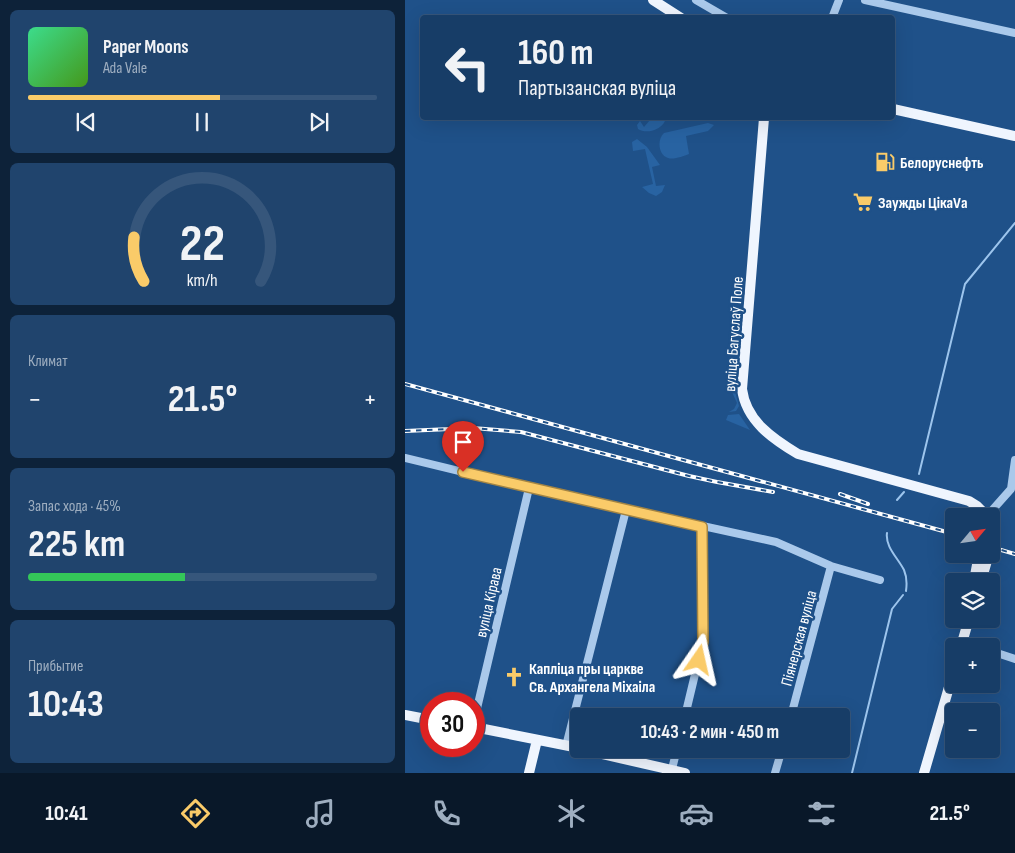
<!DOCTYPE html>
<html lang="ru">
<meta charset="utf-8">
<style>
:root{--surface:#173d67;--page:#20446d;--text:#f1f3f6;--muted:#9eaec0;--line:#36567b;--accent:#facb69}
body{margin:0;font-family:"Sofia Sans Condensed",sans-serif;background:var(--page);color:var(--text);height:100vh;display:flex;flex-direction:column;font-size:19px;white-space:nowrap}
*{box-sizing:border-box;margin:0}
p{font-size:16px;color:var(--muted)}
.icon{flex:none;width:28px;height:28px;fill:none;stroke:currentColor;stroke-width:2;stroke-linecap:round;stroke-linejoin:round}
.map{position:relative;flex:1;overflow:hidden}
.details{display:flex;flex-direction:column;gap:10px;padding:10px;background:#0d2239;width:405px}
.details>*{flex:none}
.banner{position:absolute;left:15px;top:15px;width:475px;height:105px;border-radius:5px;box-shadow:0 5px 20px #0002,0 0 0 1px var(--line);background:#173d67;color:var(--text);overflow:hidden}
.needle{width:32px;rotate:61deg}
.tools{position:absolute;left:540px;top:508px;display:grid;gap:10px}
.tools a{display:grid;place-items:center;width:55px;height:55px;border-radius:5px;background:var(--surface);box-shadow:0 5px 20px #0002,0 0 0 1px var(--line);font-size:25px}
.speed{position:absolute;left:15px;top:692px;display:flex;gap:10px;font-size:25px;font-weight:700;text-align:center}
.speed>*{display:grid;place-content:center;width:65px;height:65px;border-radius:50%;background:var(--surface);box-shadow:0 5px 20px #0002,0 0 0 1px var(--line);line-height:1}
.speed .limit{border:8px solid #d22;background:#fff;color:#111}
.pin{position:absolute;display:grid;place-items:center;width:42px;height:42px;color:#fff;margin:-51px -21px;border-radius:50% 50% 50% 0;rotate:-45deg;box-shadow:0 0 5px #0007}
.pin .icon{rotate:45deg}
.me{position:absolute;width:55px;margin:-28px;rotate:11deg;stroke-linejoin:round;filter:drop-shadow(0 0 4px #0008)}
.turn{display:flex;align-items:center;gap:18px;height:105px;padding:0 15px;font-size:22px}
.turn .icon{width:65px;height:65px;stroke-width:2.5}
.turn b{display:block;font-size:35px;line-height:42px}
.big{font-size:38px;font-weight:700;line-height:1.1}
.details .widget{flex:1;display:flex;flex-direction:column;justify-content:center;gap:8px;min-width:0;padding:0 18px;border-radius:8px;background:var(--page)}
.details .dial{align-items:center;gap:0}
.dial svg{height:130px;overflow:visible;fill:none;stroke:var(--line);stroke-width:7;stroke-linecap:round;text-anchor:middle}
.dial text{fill:var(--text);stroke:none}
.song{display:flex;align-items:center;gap:15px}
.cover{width:60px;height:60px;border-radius:8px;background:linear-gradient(135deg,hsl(150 70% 55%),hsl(100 70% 35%))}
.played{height:5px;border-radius:2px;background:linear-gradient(90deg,var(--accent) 55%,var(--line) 55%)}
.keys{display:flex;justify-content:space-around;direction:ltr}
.heat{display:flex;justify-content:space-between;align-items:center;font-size:28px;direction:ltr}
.charge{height:8px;border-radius:4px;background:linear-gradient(90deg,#34c759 45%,var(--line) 0)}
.trip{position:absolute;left:165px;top:708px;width:280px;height:50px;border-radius:5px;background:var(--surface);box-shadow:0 5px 20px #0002,0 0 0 1px var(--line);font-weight:700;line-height:50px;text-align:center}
.menu{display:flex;height:80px;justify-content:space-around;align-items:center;background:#091829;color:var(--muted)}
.menu .icon{width:35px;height:35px}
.menu .selected{color:var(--accent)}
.menu b{font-size:22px;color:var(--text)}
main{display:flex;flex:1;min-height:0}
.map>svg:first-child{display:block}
.green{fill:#2863a2}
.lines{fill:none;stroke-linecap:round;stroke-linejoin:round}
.stream{stroke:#9dc5ed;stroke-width:2}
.minor{stroke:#aac9eb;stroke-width:8}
.major{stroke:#eff5fe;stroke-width:10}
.rail-casing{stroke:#fff;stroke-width:4}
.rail{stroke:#1f5189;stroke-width:2;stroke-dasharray:5.5;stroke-linecap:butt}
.route-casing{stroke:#a28444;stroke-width:12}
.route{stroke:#facb69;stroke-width:9}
.labels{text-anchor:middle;stroke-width:5;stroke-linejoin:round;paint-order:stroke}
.poi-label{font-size:16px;font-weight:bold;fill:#fff;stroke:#1f5189;text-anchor:start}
.street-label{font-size:16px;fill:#fff;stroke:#1f5189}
</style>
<main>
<section class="details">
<div class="widget">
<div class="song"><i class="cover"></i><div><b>Paper Moons</b><p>Ada Vale</p></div></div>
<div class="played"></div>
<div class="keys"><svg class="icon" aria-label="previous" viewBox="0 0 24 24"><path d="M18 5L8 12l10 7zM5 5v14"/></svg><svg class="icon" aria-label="pause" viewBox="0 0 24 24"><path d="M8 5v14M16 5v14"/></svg><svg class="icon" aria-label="next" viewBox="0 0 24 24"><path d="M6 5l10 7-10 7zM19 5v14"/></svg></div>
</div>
<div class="widget dial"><svg viewBox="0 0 100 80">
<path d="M14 69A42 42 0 1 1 86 69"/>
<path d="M14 69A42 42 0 0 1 8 42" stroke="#facb69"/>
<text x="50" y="56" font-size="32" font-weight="700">22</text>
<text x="50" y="72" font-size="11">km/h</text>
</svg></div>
<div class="widget"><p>Климат</p>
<div class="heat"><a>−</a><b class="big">21.5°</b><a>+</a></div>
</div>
<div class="widget"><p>Запас хода · 45%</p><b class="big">225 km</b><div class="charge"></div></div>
<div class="widget"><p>Прибытие</p><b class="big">10:43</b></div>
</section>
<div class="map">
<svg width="610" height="773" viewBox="0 0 610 773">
<rect width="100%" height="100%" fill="#1f5189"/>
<path class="green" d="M 245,118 L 261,118 C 259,129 242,135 233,129 L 232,125 L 235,121 L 239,127 L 245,120 Z
M 303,123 L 309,125 L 303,131 L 281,136 L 284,154 C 278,156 269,160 263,158 C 253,155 252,139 259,133 Z
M 232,139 L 242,147 L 255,165 L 247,167 L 251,186 L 260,185 L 257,192 L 251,196 L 244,193 L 237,187 L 248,184 L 240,149 L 228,151 L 227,142 Z
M 328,358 L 331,358 L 335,363 C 325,382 329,387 334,406 L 331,411 L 324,412 L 329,409 L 332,403 L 327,392 Z
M 334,414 L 345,430 L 321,420 L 323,415 Z"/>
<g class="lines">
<path class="stream" d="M 514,474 L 560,284 L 610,223
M 492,500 L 499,492
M 482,533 C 480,547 493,558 499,570 C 502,577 502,584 501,591
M 447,773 L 487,609 L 498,595"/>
<path class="minor" d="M 291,0 L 322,18
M 460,0 L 610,33
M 427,18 L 434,0
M 0,458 L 124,488 L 371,542 L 426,566 L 475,580
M 582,516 L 606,489 L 610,460
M 558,641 L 573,646
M 586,651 L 610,659
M 280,716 L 298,641 L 297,527
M 386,716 L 426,566
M 69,721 L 124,488
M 161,746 L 221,510
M 266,773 L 272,749
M 370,773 L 377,749"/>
<path class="major" d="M 248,0 L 276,18
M 488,109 L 610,136
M 359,118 L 337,389 C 341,421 368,439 393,454 L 564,501 L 572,506 L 582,516
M 586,522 L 588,536 L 586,543
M 569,581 L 574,554
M 576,581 L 584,554
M 556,646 L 564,619
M 0,715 L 26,720
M 69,727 L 174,748
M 175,749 L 280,773
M 124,773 L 132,740
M 519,773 L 549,670"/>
<defs>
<path id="rail" d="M 0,384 L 549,534
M 0,431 L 68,428 L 116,432 L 284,476 L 312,482 L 368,492
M 435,494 L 463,504
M 586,547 L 610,554"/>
</defs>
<use href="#rail" class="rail-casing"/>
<use href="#rail" class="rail"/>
</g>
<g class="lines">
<defs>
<path id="route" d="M 58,472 L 297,527 L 298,642 L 294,660"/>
</defs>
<use href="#route" class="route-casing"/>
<use href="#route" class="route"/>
</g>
<defs>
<symbol id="fuel-bare" viewBox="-9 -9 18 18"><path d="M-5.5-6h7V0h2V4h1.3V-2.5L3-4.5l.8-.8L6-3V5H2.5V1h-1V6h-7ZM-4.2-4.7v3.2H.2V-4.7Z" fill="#facb69" stroke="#1f5189" stroke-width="2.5" paint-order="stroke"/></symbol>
<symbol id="supermarket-bare" viewBox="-9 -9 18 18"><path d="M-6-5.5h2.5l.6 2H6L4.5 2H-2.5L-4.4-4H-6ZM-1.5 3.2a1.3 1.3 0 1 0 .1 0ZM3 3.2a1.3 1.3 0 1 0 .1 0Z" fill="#facb69" stroke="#1f5189" stroke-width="2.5" paint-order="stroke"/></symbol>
<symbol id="church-bare" viewBox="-9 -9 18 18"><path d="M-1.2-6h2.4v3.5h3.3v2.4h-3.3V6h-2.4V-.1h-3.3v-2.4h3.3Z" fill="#facb69" stroke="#1f5189" stroke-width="2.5" paint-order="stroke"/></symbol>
</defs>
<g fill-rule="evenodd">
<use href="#fuel-bare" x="466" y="148" width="28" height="28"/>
<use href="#supermarket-bare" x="444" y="188" width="28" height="28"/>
<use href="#church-bare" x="95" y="663" width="28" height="28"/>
</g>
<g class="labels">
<g class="poi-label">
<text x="495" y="168">Белоруснефть</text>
<text x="473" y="208">Заужды ЦікаVа</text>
<text x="124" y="674">Капліца пры царкве<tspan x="124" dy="18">Св. Архангела Міхаіла</tspan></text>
</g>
<g class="street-label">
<text transform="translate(328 334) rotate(-86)" y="6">вуліца Багуслаў Поле</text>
<text transform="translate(83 602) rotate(-77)" y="6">вуліца Кірава</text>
<text transform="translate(393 638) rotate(-75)" y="6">Піянерская вуліца</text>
</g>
</g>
</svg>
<div class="tools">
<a><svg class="needle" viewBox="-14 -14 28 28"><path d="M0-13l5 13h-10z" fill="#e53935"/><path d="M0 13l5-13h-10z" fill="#9eaec0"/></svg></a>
<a><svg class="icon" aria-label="layers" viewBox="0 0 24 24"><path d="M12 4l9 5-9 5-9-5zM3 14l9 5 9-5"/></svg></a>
<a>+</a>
<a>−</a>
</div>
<div class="speed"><div class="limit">30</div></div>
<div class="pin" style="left:58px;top:472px;background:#d93025"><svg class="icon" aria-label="arrive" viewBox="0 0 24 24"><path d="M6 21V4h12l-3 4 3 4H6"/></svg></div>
<svg class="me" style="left:294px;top:660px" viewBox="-20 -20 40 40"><path d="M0-17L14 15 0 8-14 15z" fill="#facb69" stroke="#fff" stroke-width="4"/></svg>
<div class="trip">10:43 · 2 мин · 450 m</div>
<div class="banner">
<div class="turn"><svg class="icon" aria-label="left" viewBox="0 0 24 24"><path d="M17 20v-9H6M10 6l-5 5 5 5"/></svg><div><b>160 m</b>Партызанская вуліца</div></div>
</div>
</div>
</main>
<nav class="menu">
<b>10:41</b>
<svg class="icon selected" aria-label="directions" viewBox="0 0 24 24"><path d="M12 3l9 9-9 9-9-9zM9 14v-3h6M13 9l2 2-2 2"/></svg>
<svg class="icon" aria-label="music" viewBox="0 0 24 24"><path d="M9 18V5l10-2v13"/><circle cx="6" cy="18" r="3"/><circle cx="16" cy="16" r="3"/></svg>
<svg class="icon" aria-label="phone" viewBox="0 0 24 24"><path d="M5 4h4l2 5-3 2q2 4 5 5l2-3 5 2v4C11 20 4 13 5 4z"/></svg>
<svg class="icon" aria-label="climate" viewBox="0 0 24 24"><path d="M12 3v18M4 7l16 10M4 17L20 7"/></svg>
<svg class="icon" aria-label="car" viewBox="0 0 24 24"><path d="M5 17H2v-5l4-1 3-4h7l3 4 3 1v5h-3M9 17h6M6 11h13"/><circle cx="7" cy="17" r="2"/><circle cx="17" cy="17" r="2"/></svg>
<svg class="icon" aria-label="filters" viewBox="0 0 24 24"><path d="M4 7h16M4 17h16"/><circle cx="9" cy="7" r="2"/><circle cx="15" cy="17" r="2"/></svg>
<b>21.5°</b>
</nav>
